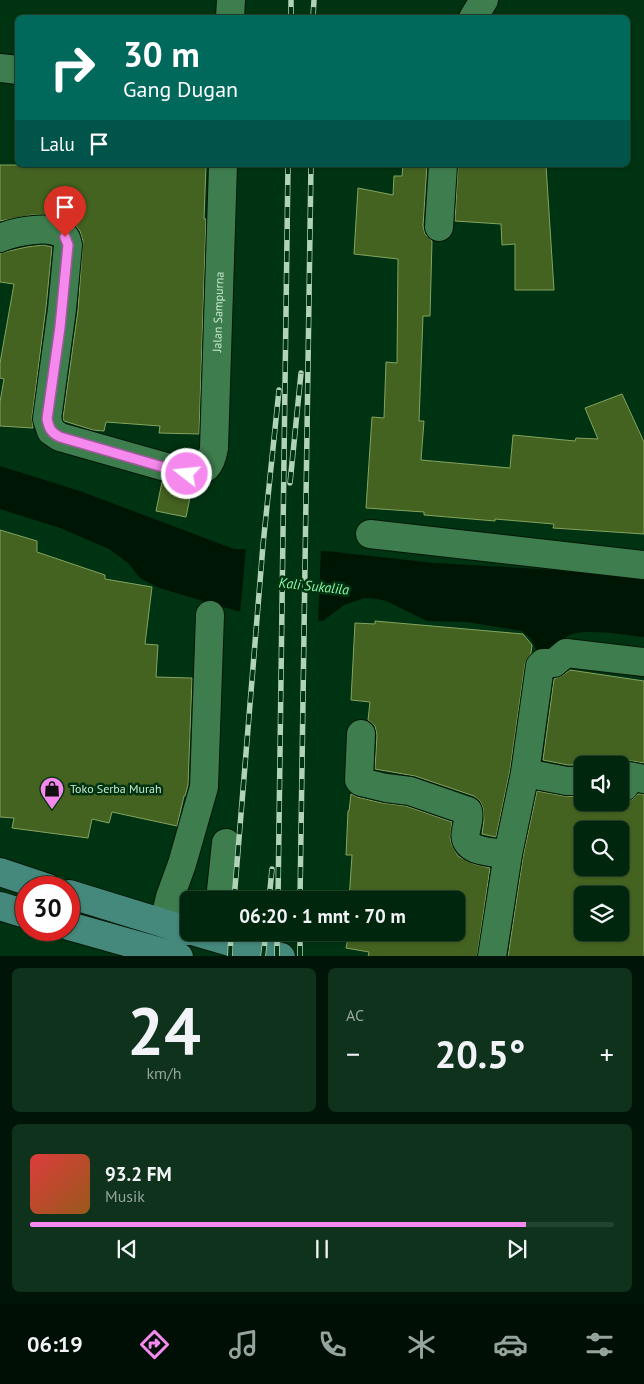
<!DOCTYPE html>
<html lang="id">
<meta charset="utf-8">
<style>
:root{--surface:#00260d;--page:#0e321b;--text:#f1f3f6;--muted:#95a59d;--line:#22432e;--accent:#f689ed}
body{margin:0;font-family:"PT Sans",sans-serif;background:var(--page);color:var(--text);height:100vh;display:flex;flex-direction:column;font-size:19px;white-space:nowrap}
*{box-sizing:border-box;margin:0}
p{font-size:16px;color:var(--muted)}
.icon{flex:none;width:28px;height:28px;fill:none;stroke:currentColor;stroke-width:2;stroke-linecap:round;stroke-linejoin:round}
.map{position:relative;height:956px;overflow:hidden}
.drawer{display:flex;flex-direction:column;gap:12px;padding:12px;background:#001507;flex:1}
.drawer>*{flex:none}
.hud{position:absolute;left:15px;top:15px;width:615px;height:152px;border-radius:8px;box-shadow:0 1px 4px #0004,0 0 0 1px var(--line);background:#00695c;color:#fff;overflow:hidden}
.fabs{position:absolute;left:574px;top:756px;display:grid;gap:10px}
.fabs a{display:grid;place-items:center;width:55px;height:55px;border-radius:8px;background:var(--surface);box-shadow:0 1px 4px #0004,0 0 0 1px var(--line);font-size:25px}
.speed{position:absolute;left:15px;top:876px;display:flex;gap:10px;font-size:25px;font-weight:700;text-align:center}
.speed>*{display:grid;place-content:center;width:65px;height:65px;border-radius:50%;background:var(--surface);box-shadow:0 1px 4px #0004,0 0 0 1px var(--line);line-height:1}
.speed .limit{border:8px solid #d22;background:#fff;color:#111}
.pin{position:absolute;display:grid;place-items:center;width:42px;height:42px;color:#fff;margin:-51px -21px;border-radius:50% 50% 50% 0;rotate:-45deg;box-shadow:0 0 5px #0007}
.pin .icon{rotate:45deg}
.me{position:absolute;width:55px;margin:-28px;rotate:286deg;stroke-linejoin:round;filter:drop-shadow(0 0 4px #0008)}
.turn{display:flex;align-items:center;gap:18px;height:105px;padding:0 25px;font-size:22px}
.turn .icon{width:65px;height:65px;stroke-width:2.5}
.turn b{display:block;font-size:35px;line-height:42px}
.then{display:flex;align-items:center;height:48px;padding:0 25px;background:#0003;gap:10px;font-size:19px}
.big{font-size:38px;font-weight:700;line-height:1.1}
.drawer .widget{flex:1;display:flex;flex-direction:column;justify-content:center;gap:8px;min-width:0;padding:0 18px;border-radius:8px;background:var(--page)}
.drawer .dial{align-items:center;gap:0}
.dial b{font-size:65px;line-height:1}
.song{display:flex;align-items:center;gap:15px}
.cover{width:60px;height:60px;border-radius:8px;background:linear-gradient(135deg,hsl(0 70% 55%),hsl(30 70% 35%))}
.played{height:5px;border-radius:2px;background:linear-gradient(90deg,var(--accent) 85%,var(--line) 85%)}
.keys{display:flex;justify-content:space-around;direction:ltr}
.heat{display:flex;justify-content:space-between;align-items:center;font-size:28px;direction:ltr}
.drawer .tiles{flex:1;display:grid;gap:12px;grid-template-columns:1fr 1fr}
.widget:last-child{grid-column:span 2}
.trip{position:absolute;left:180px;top:891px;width:285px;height:50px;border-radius:8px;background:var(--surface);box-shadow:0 1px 4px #0004,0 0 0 1px var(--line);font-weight:700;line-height:50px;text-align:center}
.tabs{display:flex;height:80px;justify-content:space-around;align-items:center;background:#000f05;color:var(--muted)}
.tabs .icon{width:35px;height:35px}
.tabs .on{color:var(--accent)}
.tabs b{font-size:22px;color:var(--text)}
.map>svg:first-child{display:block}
.water{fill:#001605}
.pier{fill:#031}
.building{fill:#456320;stroke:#83a461;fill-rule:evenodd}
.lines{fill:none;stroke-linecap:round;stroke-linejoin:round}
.minor-casing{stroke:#041608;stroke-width:30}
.major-casing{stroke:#041608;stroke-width:30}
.minor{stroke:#3e7e4e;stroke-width:28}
.major{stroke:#45887c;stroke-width:28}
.rail-casing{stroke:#b1d3b7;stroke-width:5.5}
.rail{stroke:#031;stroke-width:4;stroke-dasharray:11;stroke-linecap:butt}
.route-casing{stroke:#a0599a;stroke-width:12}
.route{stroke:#f689ed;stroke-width:9}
.labels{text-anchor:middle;stroke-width:5;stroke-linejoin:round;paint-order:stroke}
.street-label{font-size:12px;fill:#c7e7cc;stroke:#031}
.poi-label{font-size:12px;fill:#c7e7cc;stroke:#031;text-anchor:start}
.water-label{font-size:14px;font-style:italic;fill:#8cf6a5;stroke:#031}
</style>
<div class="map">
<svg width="644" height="957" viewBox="0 0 644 957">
<rect width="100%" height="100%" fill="#031"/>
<path class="water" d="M 0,466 L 80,491 L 234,549 L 327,551 L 434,563 L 644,575 L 644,637 C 626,635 585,628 570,635 C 560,639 554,649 549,658 L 537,651 L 531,639 L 522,631 L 467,622 L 427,621 L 386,601 L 377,599 L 364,598 L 344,605 L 323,621 L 237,611 L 159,588 L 140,578 L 128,563 L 109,549 L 60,528 L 0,509 Z"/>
<path class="pier" d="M 246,547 L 321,548 L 318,623 L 240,614 Z"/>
<path class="building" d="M 0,165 L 206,165 L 204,219 L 206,219 L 199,434 L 159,433 L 160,426 L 106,422 L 104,431 L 93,430 L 64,421 L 63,418 L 78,310 L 83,241 L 80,231 L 75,225 L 65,218 L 57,215 L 32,215 L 0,221 Z
M 403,165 L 427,165 L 423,226 L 425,234 L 432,241 L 430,316 L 423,316 L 419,421 L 424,421 L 421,460 L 510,468 L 513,435 L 575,441 L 576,438 L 598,439 L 585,408 L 622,394 L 644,442 L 644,534 L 553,528 L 554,524 L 495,519 L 495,521 L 424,515 L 424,512 L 366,508 L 372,417 L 384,418 L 386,362 L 397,363 L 398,259 L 354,254 L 358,188 L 393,195 L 394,176 L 402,176 Z
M 458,165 L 508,167 L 508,165 L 546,165 L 554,290 L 515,290 L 515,244 L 502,245 L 501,224 L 455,221 Z
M 43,245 L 52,247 L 46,307 L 32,417 L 33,428 L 0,426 L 0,402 L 4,379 L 0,378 L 0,363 L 14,284 L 0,282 L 0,253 L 27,247 Z
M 162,482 L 183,488 L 192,488 L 186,517 L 156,511 Z
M 0,530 L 37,541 L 37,552 L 105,575 L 105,579 L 152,587 L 145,644 L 158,645 L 156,677 L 192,678 L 188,785 L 185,796 L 184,796 L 177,826 L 112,812 L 109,823 L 92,819 L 88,838 L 12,828 L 14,818 L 0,817 Z
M 375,621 L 523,634 L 532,645 L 531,653 L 525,664 L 510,770 L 496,837 L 482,834 L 484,820 L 483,808 L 480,801 L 474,796 L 415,776 L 375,769 L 377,735 L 375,726 L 368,720 L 370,702 L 351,700 L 355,623 L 375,624 Z
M 570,670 L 644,681 L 644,763 L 632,761 L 624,761 L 618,765 L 568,765 L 543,760 L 554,679 L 563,675 Z
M 537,791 L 564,796 L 582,797 L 582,802 L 620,802 L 633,799 L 638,794 L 644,794 L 644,957 L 508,957 L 523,857 ZM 582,830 L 620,830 L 620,868 L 582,868 ZM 582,895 L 620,895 L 620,932 L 582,932 Z
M 351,794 L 357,797 L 382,803 L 406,806 L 452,822 L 450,838 L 452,845 L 458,856 L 474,864 L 490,868 L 477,957 L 368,957 L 369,952 L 346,948 L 348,938 L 345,938 L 346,932 L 456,932 L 456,900 L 349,900 L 352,855 L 346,855 L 348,811 L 349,811 Z"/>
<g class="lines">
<defs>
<g id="minor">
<path d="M 230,18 L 231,0"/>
<path d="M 473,18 L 484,0"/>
<path d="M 0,68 L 18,70"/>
<path d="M 439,227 L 443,165"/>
<path id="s1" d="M 0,238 C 14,232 55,223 65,237 C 67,239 67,242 68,245 L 62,309 L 47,419 L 51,431 L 60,437 L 187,473 C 206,472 211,466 214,448 L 223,165"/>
<path d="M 370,534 L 644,565"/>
<path d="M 361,734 L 359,780 L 361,782 L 386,788 L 410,791 L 468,811 C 470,818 467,824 466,831 C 461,853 493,852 508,854"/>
<path d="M 525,773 L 567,781 L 582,781"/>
<path d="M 620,786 L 625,786 L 629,776 L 644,779"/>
<path d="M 220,900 L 226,843"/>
<path d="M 164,923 L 170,897 L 182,864 L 204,787 L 210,615"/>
<path d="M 492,957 L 508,854 L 525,773 L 540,666 L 543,663 L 554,663 L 566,653 L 644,662"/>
</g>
<path id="major" d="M 0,872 L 48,888
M 69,894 L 189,931
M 0,906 L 26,914
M 69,926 L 179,957
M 196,932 L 281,957"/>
</defs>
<use href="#minor" class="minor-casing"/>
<use href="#major" class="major-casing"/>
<use href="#minor" class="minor"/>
<use href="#major" class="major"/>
<defs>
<path id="rail" d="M 291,18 L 291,0
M 313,18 L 314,0
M 290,483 L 301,373
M 234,900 L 263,545 L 279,390
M 269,900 L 272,869
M 278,900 L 288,165
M 300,900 L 311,165
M 230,957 L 231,932
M 263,957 L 266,932
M 277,957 L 277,932
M 300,957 L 300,932"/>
</defs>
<use href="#rail" class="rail-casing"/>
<use href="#rail" class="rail"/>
</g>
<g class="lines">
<defs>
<path id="route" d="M 65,237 L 68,245 L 60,327 L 47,419 C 49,428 51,433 60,437 L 187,474"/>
</defs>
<use href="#route" class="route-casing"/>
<use href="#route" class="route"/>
</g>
<defs>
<symbol id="shop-pin" viewBox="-11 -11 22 30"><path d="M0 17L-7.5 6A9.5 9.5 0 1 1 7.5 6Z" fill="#f689ed" stroke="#031"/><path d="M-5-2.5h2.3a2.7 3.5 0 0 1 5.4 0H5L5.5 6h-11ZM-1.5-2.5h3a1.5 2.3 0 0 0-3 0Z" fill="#111"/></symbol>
</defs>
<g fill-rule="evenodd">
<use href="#shop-pin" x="38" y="775" width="28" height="38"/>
</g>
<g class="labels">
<g class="street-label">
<text dy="4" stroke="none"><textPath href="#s1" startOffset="585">Jalan Sampurna</textPath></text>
</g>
<g class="poi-label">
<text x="70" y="793">Toko Serba Murah</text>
</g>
<g class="water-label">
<text transform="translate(314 586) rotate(6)" y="5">Kali Sukalila</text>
</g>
</g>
</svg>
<div class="fabs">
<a><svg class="icon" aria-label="sound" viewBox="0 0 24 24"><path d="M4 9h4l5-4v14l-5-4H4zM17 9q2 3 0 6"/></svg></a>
<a><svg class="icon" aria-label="search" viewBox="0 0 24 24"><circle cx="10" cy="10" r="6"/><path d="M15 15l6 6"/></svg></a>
<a><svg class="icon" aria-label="layers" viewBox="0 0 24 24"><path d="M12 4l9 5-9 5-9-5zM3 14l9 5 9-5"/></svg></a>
</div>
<div class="speed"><div class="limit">30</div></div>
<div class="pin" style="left:65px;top:237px;background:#d93025"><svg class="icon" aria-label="arrive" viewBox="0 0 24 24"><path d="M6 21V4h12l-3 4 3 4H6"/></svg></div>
<svg class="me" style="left:187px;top:474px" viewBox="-20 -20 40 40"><circle r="17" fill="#f689ed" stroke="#fff" stroke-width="3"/><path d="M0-11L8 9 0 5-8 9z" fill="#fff"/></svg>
<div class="trip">06:20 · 1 mnt · 70 m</div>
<div class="hud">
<div class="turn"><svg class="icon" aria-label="right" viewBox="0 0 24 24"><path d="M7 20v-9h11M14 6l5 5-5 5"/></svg><div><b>30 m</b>Gang Dugan</div></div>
<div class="then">Lalu<svg class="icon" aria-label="arrive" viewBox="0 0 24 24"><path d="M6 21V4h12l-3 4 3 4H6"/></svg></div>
</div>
</div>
<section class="drawer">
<div class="tiles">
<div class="widget dial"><b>24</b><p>km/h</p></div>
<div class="widget"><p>AC</p>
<div class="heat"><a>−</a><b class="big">20.5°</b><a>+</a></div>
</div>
<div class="widget">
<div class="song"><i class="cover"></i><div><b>93.2 FM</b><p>Musik</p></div></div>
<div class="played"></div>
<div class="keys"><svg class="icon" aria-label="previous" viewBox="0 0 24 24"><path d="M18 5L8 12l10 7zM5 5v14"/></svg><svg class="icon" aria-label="pause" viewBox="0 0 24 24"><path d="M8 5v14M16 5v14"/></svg><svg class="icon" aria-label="next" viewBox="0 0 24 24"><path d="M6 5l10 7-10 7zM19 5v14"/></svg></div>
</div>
</div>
</section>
<nav class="tabs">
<b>06:19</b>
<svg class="icon on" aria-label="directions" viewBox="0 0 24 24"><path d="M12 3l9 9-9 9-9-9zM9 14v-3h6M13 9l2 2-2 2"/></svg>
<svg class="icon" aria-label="music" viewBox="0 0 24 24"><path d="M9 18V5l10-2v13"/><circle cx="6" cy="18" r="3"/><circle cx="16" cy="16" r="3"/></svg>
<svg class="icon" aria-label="phone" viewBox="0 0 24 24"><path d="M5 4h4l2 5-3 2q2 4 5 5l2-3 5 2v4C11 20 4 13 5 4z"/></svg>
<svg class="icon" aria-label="climate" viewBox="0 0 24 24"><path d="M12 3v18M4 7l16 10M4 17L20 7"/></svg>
<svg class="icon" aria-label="car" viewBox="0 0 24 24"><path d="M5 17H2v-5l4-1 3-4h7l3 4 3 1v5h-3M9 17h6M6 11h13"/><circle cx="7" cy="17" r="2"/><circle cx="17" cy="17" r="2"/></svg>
<svg class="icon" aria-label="filters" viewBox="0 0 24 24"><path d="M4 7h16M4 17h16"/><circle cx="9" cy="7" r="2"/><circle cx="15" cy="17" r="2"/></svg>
</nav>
